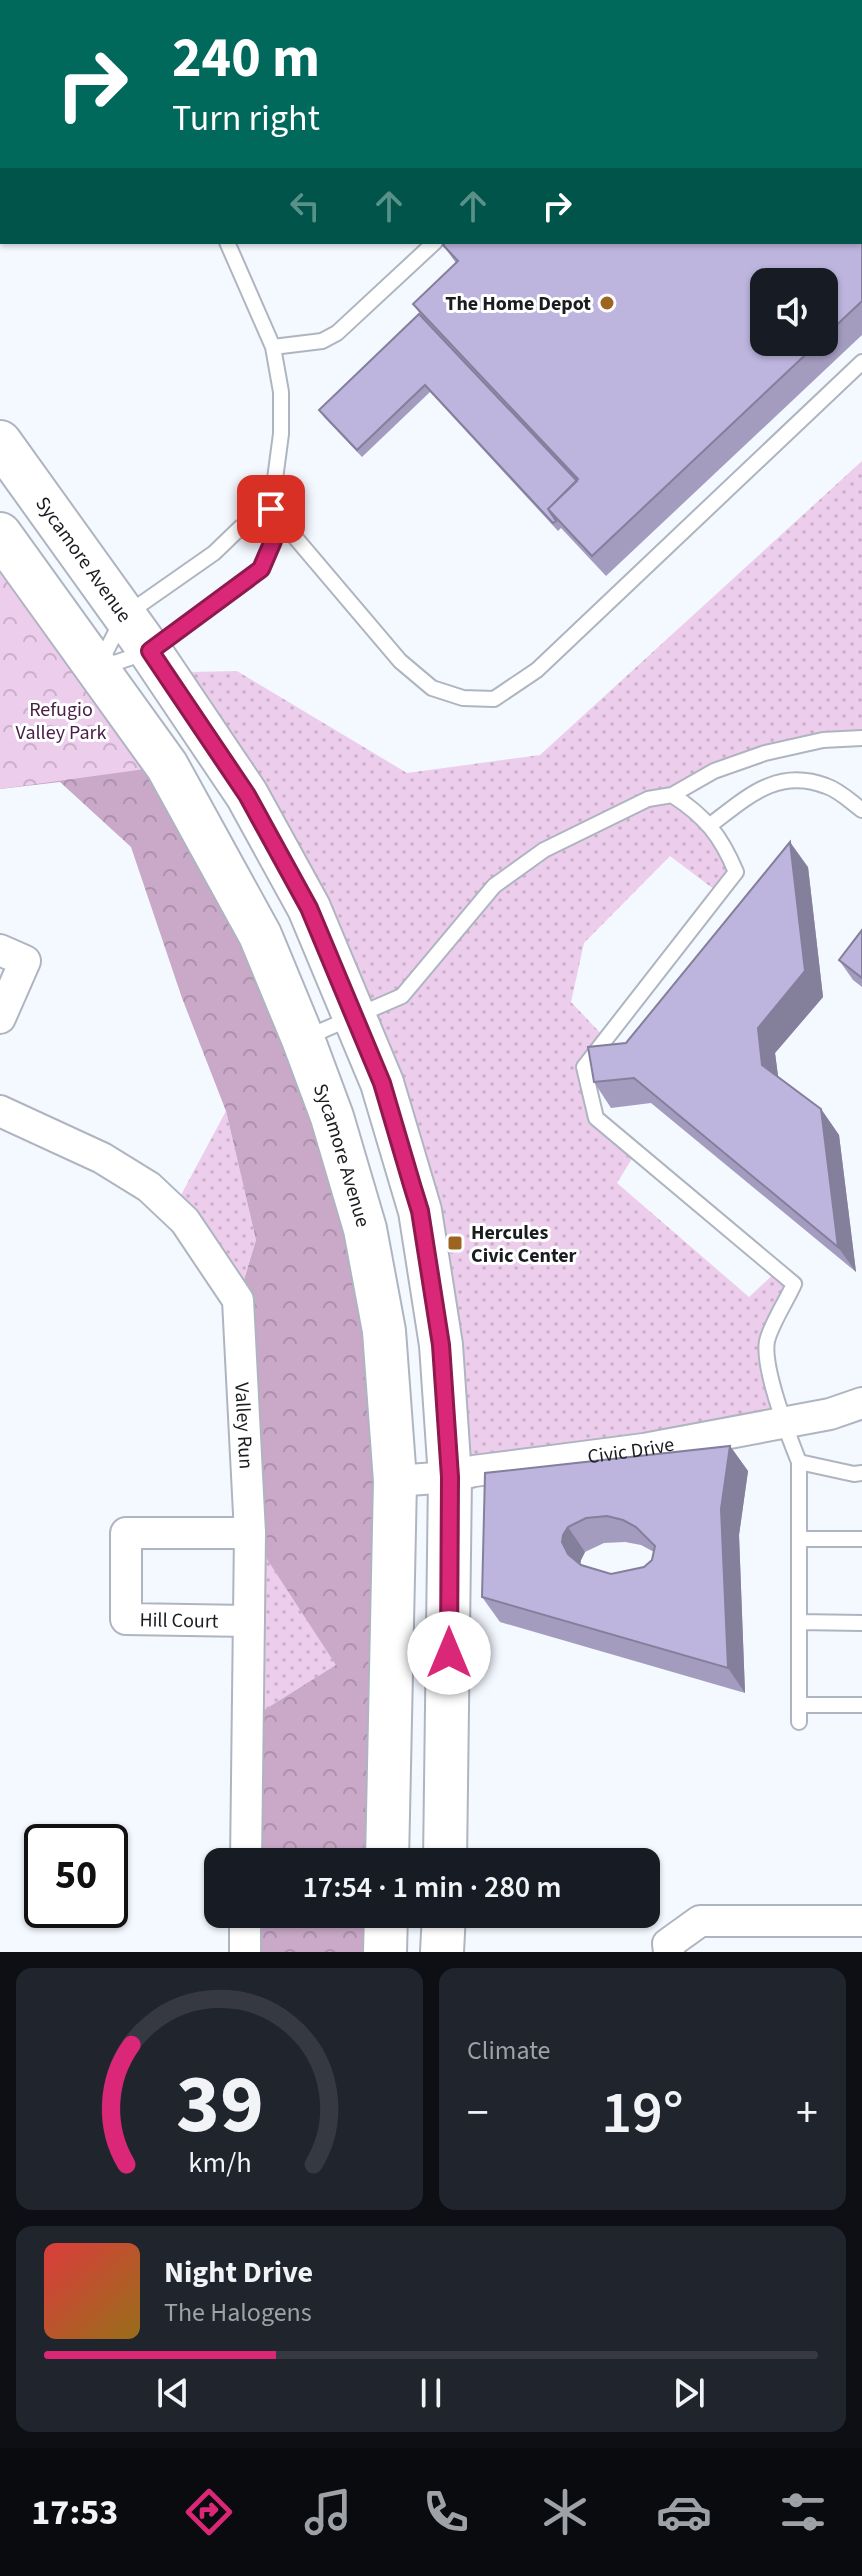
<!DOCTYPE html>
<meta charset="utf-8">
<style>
:root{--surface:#171b24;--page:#20242c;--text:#f1f3f6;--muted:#9ea1a6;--line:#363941;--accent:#db2777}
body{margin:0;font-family:"Source Sans 3",sans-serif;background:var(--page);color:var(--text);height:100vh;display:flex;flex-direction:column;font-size:30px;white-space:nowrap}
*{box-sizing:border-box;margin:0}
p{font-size:26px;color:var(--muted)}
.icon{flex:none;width:44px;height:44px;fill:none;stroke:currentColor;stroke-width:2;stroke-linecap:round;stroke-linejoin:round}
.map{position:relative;height:1952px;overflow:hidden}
.drawer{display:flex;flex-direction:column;gap:16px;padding:16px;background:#0d0f14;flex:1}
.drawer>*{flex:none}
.guide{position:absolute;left:0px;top:0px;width:862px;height:244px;box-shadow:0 2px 6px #0004;background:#00695c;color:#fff;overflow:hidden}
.tools{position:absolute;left:750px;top:268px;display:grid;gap:16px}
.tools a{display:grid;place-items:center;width:88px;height:88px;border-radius:16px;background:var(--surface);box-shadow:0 2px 6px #0004;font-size:40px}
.speed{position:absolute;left:24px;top:1824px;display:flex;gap:16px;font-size:40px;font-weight:700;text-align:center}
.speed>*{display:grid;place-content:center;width:104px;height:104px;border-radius:50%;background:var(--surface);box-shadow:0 2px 6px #0004;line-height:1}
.speed .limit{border:4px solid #111;border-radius:12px;background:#fff;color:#111}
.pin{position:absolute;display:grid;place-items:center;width:68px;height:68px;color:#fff;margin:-34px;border-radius:16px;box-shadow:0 4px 12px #0006}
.me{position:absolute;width:88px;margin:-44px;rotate:0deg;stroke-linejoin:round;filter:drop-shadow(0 0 6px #0008)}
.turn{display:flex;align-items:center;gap:28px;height:168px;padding:0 40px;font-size:36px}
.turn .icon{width:104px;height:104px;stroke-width:2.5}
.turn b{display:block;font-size:56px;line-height:68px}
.lanes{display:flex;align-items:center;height:76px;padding:0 40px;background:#0003;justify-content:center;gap:40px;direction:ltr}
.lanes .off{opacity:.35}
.big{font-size:60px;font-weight:600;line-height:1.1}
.drawer .widget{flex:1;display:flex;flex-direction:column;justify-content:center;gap:12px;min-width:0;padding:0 28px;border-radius:16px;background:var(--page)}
.drawer .dial{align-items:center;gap:0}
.dial svg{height:208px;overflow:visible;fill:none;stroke:var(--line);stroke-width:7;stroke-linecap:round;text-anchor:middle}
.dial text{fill:var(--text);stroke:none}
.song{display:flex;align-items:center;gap:24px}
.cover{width:96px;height:96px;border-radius:12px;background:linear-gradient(135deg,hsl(0 70% 55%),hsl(40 70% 35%))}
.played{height:8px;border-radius:4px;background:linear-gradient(90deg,var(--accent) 30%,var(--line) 30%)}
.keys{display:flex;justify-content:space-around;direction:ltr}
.heat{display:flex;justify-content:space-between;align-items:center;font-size:44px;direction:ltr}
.drawer .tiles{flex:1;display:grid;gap:16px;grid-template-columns:1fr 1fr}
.widget:last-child{grid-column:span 2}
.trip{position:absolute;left:204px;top:1848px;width:456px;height:80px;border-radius:16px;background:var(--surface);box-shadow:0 2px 6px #0004;font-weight:600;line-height:80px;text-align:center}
.tab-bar{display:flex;height:128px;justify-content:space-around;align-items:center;background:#090b0e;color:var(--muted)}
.tab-bar .icon{width:56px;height:56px}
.tab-bar .on{color:var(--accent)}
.tab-bar b{font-size:36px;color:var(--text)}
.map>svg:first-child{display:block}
.grass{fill:url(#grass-dots)}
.forest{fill:url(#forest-crowns)}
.park{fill:url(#park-crowns)}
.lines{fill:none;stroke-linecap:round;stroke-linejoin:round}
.lane-casing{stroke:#afb5c0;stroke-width:18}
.street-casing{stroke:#afb5c0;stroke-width:34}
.secondary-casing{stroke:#afb5c0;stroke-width:46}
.lane{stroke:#fff;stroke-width:14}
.street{stroke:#fff;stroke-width:30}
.secondary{stroke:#fff;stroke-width:42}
.wall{fill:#a39cbf;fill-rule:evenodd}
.shaded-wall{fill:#847f9b}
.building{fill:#bdb5de;stroke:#847f9b;stroke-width:2;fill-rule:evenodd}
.route-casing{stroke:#8e194d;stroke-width:20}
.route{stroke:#db2777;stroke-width:14}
.poi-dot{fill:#9c6420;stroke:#fff;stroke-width:3}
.labels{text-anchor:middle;stroke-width:6;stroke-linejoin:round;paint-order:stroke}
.poi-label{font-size:20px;font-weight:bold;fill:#1a1c20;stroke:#fff;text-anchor:end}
.street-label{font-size:20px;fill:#1a1c20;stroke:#fff}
.park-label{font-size:20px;fill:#492049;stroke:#fff}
</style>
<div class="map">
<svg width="862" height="1952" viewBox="0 0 862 1952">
<defs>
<pattern id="grass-dots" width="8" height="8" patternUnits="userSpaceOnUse" patternTransform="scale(2)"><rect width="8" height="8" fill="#edcdec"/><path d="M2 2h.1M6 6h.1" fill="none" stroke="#cbafca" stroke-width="1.8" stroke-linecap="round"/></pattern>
<pattern id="forest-crowns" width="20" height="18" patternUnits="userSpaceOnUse" patternTransform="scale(2)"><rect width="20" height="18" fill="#c9a8c8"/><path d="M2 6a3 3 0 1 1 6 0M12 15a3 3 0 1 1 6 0" fill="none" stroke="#ac90ac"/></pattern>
<pattern id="park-crowns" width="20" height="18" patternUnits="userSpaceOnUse" patternTransform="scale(2)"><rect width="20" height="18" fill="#edcdec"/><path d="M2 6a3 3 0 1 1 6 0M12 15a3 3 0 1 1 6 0" fill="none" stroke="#cbafca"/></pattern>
</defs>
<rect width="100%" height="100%" fill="#f4f8ff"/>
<path class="grass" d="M 862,461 L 862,738 L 765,753 L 673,795 L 698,811 L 736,872 L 719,893 L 670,856 L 584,943 L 571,1002 L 606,1039 L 584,1067 L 596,1117 L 636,1152 L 617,1183 L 749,1297 L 778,1270 L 794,1284 L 767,1341 L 783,1422 L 450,1477 L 382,1083 L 150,651 L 190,672 L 237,671 L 407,773 L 540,755 Z
M 226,1111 L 256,1240 L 238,1300 L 173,1210 Z
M 250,1533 L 337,1665 L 248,1720 Z"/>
<path class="forest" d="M 0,534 L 260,935 L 384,1331 L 387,1862 L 246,1862 L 248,1720 L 336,1665 L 250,1533 L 238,1300 L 256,1240 L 226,1111 L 182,998 L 131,847 L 60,782 L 0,789 Z
M 245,1914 L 386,1914 L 385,1952 L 245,1952 Z"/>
<path class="park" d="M 0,534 L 167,766 L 0,789 Z"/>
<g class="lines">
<defs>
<path id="lane" d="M 79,0 L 80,2
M 639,2 L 641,0
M 227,242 L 273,347 L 281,392 L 281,434 L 271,509 L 273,541 L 261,569 L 150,651 L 97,669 L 124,616 L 214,553 L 240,528 L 271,509
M 273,347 L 322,341 L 337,333 L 435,242
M 271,509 L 400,661 L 432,688 L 463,698 L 494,699 L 537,670 L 862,362
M 672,795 C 705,816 721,836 736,872 L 584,1067 L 596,1118 L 794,1284 C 787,1300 771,1324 767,1341 C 762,1367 789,1437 799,1462 L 854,1474 L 862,1473
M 709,826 C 746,798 777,767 826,786 C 839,790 851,802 862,810
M 305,1038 L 402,996 L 494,886 L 544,850 L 648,799 L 672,795 L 714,771 L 765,753 L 823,740 L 862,738
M 799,1539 L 862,1539
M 799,1622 L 862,1623
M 799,1705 L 862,1705
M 799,1722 L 799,1462"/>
<g id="street">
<path d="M 0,950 L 25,961 L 0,1018"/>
<path id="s1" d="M 0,1111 L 102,1158 L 149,1187 L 185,1221 L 238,1300 L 250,1533 L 246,1862"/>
<path id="s2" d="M 395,1481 L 450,1477 L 474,1471 L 644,1449 L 830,1414 L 862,1403"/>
<path d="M 249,1621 L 126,1619 L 126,1533 L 250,1533"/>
<path d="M 245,1952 L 245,1914"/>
<path d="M 669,1952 L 668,1944 L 700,1921 L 862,1921"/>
</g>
<g id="secondary">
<path id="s3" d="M 0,442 L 150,651 L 247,795 L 309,908 L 382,1083 L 420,1211 L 441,1345 L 450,1477 L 445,1862"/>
<path id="s4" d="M 0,534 L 167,766 L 260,935 L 303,1039 L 332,1117 L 365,1229 L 384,1331 L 395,1481 L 387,1862"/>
<path d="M 385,1952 L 386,1914"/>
<path d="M 442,1952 L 444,1914"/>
</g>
</defs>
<use href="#lane" class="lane-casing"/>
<use href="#street" class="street-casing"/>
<use href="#secondary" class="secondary-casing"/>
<use href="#lane" class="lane"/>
<use href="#street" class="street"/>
<use href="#secondary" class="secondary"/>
</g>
<path class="wall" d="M 667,0 L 862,0 L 862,335 L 606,576 L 561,528 L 558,531 L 430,392 L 362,457 L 324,417 L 319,410 L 423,318 L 413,304 L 456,263 L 443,245 L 860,2 L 669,2 ZM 824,282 L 824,342 L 764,342 Z
M 808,867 L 823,997 L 775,1053 L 778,1077 L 821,1109 L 839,1135 L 856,1272 L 651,1103 L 611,1108 L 594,1082 L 626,1043 Z
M 862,930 L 862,987 L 853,980 L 839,960 Z
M 730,1446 L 748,1471 L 739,1535 L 745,1693 L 500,1622 L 482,1597 L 485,1473 ZM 625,1542 L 641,1545 L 654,1552 L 652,1560 L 644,1567 L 611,1574 L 580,1564 L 581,1560 L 585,1552 L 604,1543 Z"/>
<path class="shaded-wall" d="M 790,842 L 808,867 L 823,997 L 775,1053 L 780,1090 L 762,1065 L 758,1028 Z
M 821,1109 L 839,1135 L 856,1272 L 838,1247 Z
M 730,1446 L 748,1471 L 739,1535 L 745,1693 L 728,1668 L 721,1509 Z
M 568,1527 L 585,1552 L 581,1560 L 580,1567 L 568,1554 L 562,1542 L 563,1535 Z"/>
<path class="building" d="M 672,0 L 862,0 L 862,301 L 824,337 L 824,282 L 764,282 L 764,342 L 819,342 L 592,556 L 548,509 L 578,479 L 413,304 L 458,261 L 443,245 L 446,242 L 860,242 L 860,2 L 674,2 Z
M 419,314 L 577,481 L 548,509 L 556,521 L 553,523 L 425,385 L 357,450 L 319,410 Z
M 790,842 L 805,971 L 758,1028 L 762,1065 L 821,1109 L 838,1247 L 634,1078 L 594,1082 L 588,1047 L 626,1043 Z
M 862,930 L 862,978 L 839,960 Z
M 730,1446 L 721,1509 L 728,1668 L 482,1597 L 485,1473 ZM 607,1516 L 623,1520 L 636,1527 L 655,1546 L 652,1560 L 644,1567 L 611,1574 L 581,1565 L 568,1554 L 562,1542 L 563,1535 L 568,1527 L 586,1518 Z"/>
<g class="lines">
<defs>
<path id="route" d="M 271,509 L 273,541 L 261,569 L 150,651 L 247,795 L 309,908 L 382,1083 L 412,1185 L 420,1211 L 441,1345 L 450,1477 L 449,1653"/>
</defs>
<use href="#route" class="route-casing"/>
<use href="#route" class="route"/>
</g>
<g class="poi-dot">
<circle cx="607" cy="303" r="8"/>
<rect x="447" y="1235" width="16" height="16" rx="4"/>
</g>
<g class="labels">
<g class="poi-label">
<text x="591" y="310">The Home Depot</text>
<text x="471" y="1239" text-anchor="start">Hercules<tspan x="471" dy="23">Civic Center</tspan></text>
</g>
<g class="street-label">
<text dy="7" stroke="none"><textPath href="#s3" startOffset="144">Sycamore Avenue</textPath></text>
<text dy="7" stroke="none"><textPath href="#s4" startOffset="714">Sycamore Avenue</textPath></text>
<text dy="7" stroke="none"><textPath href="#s1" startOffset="438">Valley Run</textPath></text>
<text dy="7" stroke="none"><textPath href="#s2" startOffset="238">Civic Drive</textPath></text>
<text transform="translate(179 1620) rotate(1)" y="7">Hill Court</text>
</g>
<g class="park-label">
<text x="61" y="716">Refugio<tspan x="61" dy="23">Valley Park</tspan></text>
</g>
</g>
</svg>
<div class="tools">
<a><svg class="icon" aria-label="sound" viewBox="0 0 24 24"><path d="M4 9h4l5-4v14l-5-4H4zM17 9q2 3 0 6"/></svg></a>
</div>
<div class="speed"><div class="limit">50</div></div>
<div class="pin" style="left:271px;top:509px;background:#d93025"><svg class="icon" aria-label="arrive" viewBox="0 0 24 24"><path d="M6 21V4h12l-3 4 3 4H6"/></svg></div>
<svg class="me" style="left:449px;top:1653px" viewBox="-20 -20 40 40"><circle r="19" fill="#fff"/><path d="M0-13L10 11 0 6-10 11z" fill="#db2777"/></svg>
<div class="trip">17:54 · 1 min · 280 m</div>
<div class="guide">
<div class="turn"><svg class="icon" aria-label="right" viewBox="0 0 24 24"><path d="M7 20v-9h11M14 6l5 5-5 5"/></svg><div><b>240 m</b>Turn right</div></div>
<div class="lanes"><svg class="icon off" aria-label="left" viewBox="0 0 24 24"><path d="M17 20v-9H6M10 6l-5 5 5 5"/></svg><svg class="icon off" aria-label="ahead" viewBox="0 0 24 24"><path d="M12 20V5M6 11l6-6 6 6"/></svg><svg class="icon off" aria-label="ahead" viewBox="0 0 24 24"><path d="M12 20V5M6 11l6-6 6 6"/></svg><svg class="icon" aria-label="right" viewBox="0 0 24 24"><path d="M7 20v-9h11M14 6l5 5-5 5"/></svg></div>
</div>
</div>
<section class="drawer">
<div class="tiles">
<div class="widget dial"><svg viewBox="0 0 100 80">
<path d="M14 69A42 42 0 1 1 86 69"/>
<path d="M14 69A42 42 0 0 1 16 23" stroke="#db2777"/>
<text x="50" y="56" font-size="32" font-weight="700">39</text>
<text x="50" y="72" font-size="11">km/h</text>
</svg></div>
<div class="widget"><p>Climate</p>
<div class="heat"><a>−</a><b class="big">19°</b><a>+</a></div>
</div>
<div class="widget">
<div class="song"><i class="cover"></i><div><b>Night Drive</b><p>The Halogens</p></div></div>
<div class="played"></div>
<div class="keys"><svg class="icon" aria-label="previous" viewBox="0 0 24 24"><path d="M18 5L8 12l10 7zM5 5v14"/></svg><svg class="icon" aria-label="pause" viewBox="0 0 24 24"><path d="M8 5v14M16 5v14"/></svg><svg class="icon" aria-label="next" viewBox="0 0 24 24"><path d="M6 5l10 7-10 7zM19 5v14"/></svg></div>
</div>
</div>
</section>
<nav class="tab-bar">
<b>17:53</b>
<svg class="icon on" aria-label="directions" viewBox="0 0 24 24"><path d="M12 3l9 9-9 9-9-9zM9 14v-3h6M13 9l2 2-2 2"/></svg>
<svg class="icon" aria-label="music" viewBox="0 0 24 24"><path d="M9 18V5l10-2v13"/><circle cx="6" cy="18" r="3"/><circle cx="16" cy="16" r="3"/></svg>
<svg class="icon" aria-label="phone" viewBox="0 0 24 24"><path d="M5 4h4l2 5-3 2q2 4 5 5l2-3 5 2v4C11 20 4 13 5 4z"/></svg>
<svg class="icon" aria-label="climate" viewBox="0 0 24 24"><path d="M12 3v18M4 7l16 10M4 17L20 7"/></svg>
<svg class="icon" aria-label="car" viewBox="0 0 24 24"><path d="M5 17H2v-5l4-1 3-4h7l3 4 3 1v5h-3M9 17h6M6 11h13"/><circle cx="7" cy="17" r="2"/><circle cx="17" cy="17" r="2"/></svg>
<svg class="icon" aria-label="filters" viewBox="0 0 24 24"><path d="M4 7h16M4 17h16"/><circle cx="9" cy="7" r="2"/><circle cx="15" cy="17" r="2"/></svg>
</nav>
